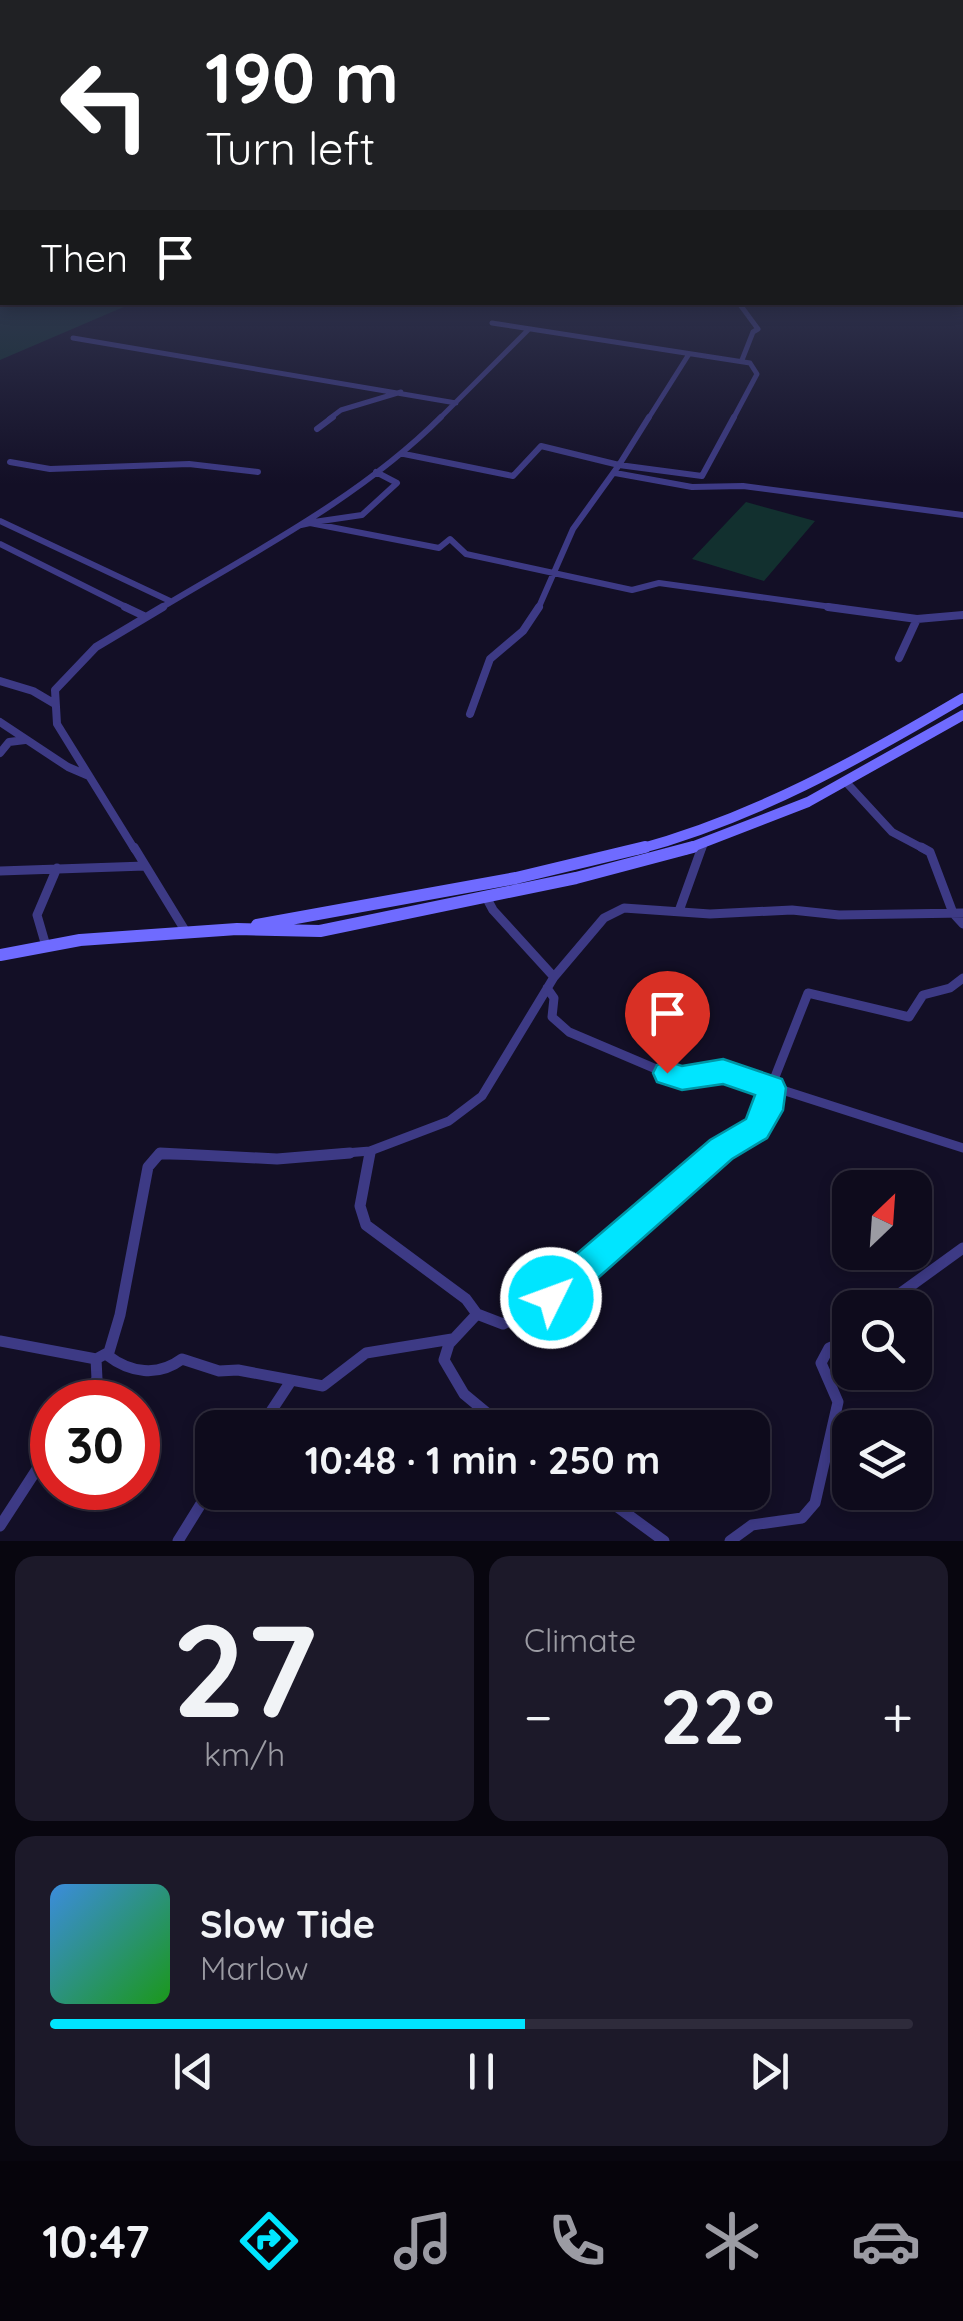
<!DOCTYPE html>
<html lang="en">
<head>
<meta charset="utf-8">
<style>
	:root { --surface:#0e0b1c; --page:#1c1929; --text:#f1f3f6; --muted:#9b9ba3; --line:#2e2b3b; --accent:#00e5ff }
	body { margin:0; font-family:Quicksand,sans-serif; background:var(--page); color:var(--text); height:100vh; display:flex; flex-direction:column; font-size:38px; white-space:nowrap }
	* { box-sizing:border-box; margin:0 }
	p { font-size:32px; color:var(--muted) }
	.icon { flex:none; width:55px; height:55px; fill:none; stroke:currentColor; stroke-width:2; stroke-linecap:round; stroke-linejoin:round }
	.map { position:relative; height:1541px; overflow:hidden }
	.side { display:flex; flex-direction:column; gap:15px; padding:15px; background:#08060f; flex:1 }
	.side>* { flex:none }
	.hud { position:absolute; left:0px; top:0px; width:965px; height:305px; box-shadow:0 5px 15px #0003,0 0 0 2px var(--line); background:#202124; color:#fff; overflow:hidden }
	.needle { width:65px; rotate:25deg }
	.controls { position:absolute; left:832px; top:1170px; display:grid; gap:20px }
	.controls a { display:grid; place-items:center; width:100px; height:100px; border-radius:20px; background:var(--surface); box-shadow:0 5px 15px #0003,0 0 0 2px var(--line); font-size:50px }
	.speed { position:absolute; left:30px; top:1380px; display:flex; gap:20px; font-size:50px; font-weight:700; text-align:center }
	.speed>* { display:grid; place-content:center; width:130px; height:130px; border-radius:50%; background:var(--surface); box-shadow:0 5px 15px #0003,0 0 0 2px var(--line); line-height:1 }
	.speed .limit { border:15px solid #d22; background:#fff; color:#111 }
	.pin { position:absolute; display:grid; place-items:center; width:85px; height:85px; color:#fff; margin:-102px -42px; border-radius:50% 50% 50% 0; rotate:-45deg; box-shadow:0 0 10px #0007 }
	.pin .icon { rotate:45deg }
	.me { position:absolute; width:110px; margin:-55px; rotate:48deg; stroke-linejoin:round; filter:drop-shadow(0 0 8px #0008) }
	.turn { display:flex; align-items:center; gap:35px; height:210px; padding:0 40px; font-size:45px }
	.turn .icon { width:130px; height:130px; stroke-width:2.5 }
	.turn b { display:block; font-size:70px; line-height:85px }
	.then { display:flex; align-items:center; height:95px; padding:0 40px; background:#0003; gap:20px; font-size:38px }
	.big { font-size:75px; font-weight:800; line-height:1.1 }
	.side .card { flex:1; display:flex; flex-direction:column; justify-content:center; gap:15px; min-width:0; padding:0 35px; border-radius:20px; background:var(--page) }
	.side .dial { align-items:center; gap:0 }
	.dial b { font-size:130px; line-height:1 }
	.song { display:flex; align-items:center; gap:30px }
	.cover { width:120px; height:120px; border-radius:15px; background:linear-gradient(135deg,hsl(210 70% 55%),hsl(120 70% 35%)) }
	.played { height:10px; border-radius:5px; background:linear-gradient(90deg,var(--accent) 55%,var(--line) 55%) }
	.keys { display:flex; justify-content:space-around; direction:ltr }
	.heat { display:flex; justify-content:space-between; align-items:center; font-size:55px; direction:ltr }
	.side .tiles { flex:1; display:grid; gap:15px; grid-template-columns:1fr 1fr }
	.card:last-child { grid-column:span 2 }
	.trip { position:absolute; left:195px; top:1410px; width:575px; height:100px; border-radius:20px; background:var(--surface); box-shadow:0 5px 15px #0003,0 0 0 2px var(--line); font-weight:800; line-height:100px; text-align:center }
	.tabs { display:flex; height:160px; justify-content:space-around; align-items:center; background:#06040b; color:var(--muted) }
	.tabs .icon { width:70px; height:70px }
	.tabs .on { color:var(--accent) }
	.tabs b { font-size:45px; color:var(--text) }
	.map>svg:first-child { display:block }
	.green { fill:#12302f }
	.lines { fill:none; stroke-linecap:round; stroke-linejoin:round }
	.street-far4 { stroke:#3d3a85; stroke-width:5 }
	.street-far3 { stroke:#3d3a85; stroke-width:6 }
	.street-far2 { stroke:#3d3a85; stroke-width:8 }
	.street-far1 { stroke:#3d3a85; stroke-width:9 }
	.street { stroke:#3d3a85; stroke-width:11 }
	.secondary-far1 { stroke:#6f6bff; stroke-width:10 }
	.secondary { stroke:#6f6bff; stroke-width:12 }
	.route { fill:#00e5ff; stroke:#0095a6; stroke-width:2.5 }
</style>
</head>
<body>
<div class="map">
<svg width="963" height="1541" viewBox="0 0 963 1541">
	<rect width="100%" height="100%" fill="#130f26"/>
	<path class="green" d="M 0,268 L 2,302 L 133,303 L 0,360 Z
		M 746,502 L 815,521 L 764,581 L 692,559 Z"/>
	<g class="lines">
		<path class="street-far4" d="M 741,306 L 758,329 L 753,332 L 742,360
			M 492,323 L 750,363 L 757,374 L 733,419
			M 73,338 L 456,403
			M 329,419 L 341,410 L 401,392
			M 439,419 L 528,330
			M 648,419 L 689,354"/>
		<path class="street-far3" d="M 649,417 L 619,465 L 702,476 L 734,417
			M 317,429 L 333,417
			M 404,454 L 513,476 L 541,446 L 619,465 L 573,529 L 538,609
			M 10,462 L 50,469 L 189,464 L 258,472
			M 615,473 L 692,487 L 743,486 L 963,515
			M 0,521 L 170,601
			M 314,522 L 362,515 L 397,483 L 376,472
			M 301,525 L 310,523 L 439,548 L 450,539 L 466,554 L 632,590 L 659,583 L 846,609
			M 0,544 L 130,609
			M 159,609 C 256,551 361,497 441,417"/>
		<path class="street-far2" d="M 125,607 L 144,616
			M 828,607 L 917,619
			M 899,658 L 917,619 L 963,615
			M 0,681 L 33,691 L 55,704
			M 470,714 L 490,659 L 523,631 L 539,607
			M 0,722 L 68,767 L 89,776
			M 0,753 L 9,742 L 25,740
			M 845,781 L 892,832 L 926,850
			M 135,850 L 57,724 L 55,690 L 96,647 L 163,607
			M 701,850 L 704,843"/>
		<path class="street-far1" d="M 134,847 L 186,932
			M 921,847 L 930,852 L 953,913 L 963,924
			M 0,871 L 145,866
			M 679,911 L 702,847
			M 46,946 L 37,915 L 57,868
			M 554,977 L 604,918 L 624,908 L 710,914 L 792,910 L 839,915 L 963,913
			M 547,988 L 554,998 L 552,1017 L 569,1032 L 675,1077 L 723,1071 L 963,1148
			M 158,1155 L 203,1155
			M 321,1155 L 370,1151
			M 369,1155 L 370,1151 L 449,1121 L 482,1096 L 554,977 L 493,910 L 486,897
			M 714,1155 L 756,1128 L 768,1110 L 771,1087 L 808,993 L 909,1017 L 923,995 L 950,988 L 963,978"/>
		<path class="street" d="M 370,1153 L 360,1206 L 366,1225 L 466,1299 L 477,1314 L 449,1344 L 444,1360 L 464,1394 L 505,1428
			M 880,1308 L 963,1248
			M 477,1314 L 503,1324 L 537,1307 L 717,1153
			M 0,1341 L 96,1359 L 109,1352 L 120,1315 L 148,1167 L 160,1153 L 277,1159 L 350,1153
			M 107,1355 C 130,1373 158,1377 182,1359 L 219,1371 L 238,1370 L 323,1386 L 366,1353 L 452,1339
			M 81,1402 L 97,1379 L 96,1359
			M 260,1428 L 291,1381
			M 597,1492 L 664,1541
			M 0,1526 L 52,1446
			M 178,1541 L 212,1486
			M 730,1541 L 752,1525 L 802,1518 L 815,1503 L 838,1402 L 821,1363 L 829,1348 L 850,1339"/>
		<path class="secondary-far1" d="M 636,850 C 755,818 858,760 963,698
			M 684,850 L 808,802 L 963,715"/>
		<path class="secondary" d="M 257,925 L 516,878 L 645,847
			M 0,955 L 80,940 L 237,929 L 320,931 L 576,878 L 693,847"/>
	</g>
	<linearGradient id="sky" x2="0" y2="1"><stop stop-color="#0a0815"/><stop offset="0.55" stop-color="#333752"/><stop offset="1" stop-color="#333752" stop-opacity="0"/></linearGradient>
	<rect width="963" height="484" fill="url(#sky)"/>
	<path class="route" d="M 723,1059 L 782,1079 L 786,1088 L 783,1110 L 767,1138 L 732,1159 L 563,1309 L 551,1314 L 539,1309 L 534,1298 L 539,1286 L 710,1140 L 746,1119 L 755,1095 L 723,1084 L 682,1090 L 657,1082 L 653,1073 L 657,1065 L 667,1061 L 682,1066 Z"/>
</svg>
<div class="controls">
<a><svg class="needle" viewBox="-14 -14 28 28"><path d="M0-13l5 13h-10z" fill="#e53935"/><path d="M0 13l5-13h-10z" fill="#9b9ba3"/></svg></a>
<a><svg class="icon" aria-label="search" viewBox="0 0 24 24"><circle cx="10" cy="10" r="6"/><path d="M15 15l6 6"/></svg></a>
<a><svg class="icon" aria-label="layers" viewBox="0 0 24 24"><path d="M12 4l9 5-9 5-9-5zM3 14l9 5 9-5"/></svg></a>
</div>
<div class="speed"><div class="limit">30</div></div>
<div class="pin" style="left:667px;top:1073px;background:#d93025"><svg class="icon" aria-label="arrive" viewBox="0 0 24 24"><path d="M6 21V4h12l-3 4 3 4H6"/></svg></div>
<svg class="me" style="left:551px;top:1298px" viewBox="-20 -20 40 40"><circle r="17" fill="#00e5ff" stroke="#fff" stroke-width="3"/><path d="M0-11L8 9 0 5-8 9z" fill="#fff"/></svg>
<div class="trip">10:48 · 1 min · 250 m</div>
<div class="hud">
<div class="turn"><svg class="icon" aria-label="left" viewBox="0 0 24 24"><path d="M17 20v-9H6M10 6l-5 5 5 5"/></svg><div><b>190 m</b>Turn left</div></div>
<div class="then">Then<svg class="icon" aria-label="arrive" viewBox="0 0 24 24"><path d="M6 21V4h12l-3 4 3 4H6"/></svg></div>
</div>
</div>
<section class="side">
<div class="tiles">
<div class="card dial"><b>27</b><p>km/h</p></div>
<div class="card"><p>Climate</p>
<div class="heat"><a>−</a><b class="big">22°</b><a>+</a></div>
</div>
<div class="card">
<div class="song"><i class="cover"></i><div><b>Slow Tide</b><p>Marlow</p></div></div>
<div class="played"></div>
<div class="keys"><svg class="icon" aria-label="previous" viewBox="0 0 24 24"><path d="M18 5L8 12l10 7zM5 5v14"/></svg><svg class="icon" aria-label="pause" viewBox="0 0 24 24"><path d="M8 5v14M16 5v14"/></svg><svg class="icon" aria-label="next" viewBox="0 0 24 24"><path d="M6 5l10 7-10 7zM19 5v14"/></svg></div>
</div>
</div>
</section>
<nav class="tabs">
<b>10:47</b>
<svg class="icon on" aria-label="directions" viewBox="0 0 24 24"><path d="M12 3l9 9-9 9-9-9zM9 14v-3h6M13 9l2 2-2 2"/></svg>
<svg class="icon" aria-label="music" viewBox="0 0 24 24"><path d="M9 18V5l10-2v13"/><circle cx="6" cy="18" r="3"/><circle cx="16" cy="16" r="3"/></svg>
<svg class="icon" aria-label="phone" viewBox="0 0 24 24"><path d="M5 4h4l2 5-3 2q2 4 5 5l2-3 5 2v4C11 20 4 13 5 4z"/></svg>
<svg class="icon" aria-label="climate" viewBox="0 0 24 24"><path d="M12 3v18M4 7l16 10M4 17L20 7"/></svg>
<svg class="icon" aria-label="car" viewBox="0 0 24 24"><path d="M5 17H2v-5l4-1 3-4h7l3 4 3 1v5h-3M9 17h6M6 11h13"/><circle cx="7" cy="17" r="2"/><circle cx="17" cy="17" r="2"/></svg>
</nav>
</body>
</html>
